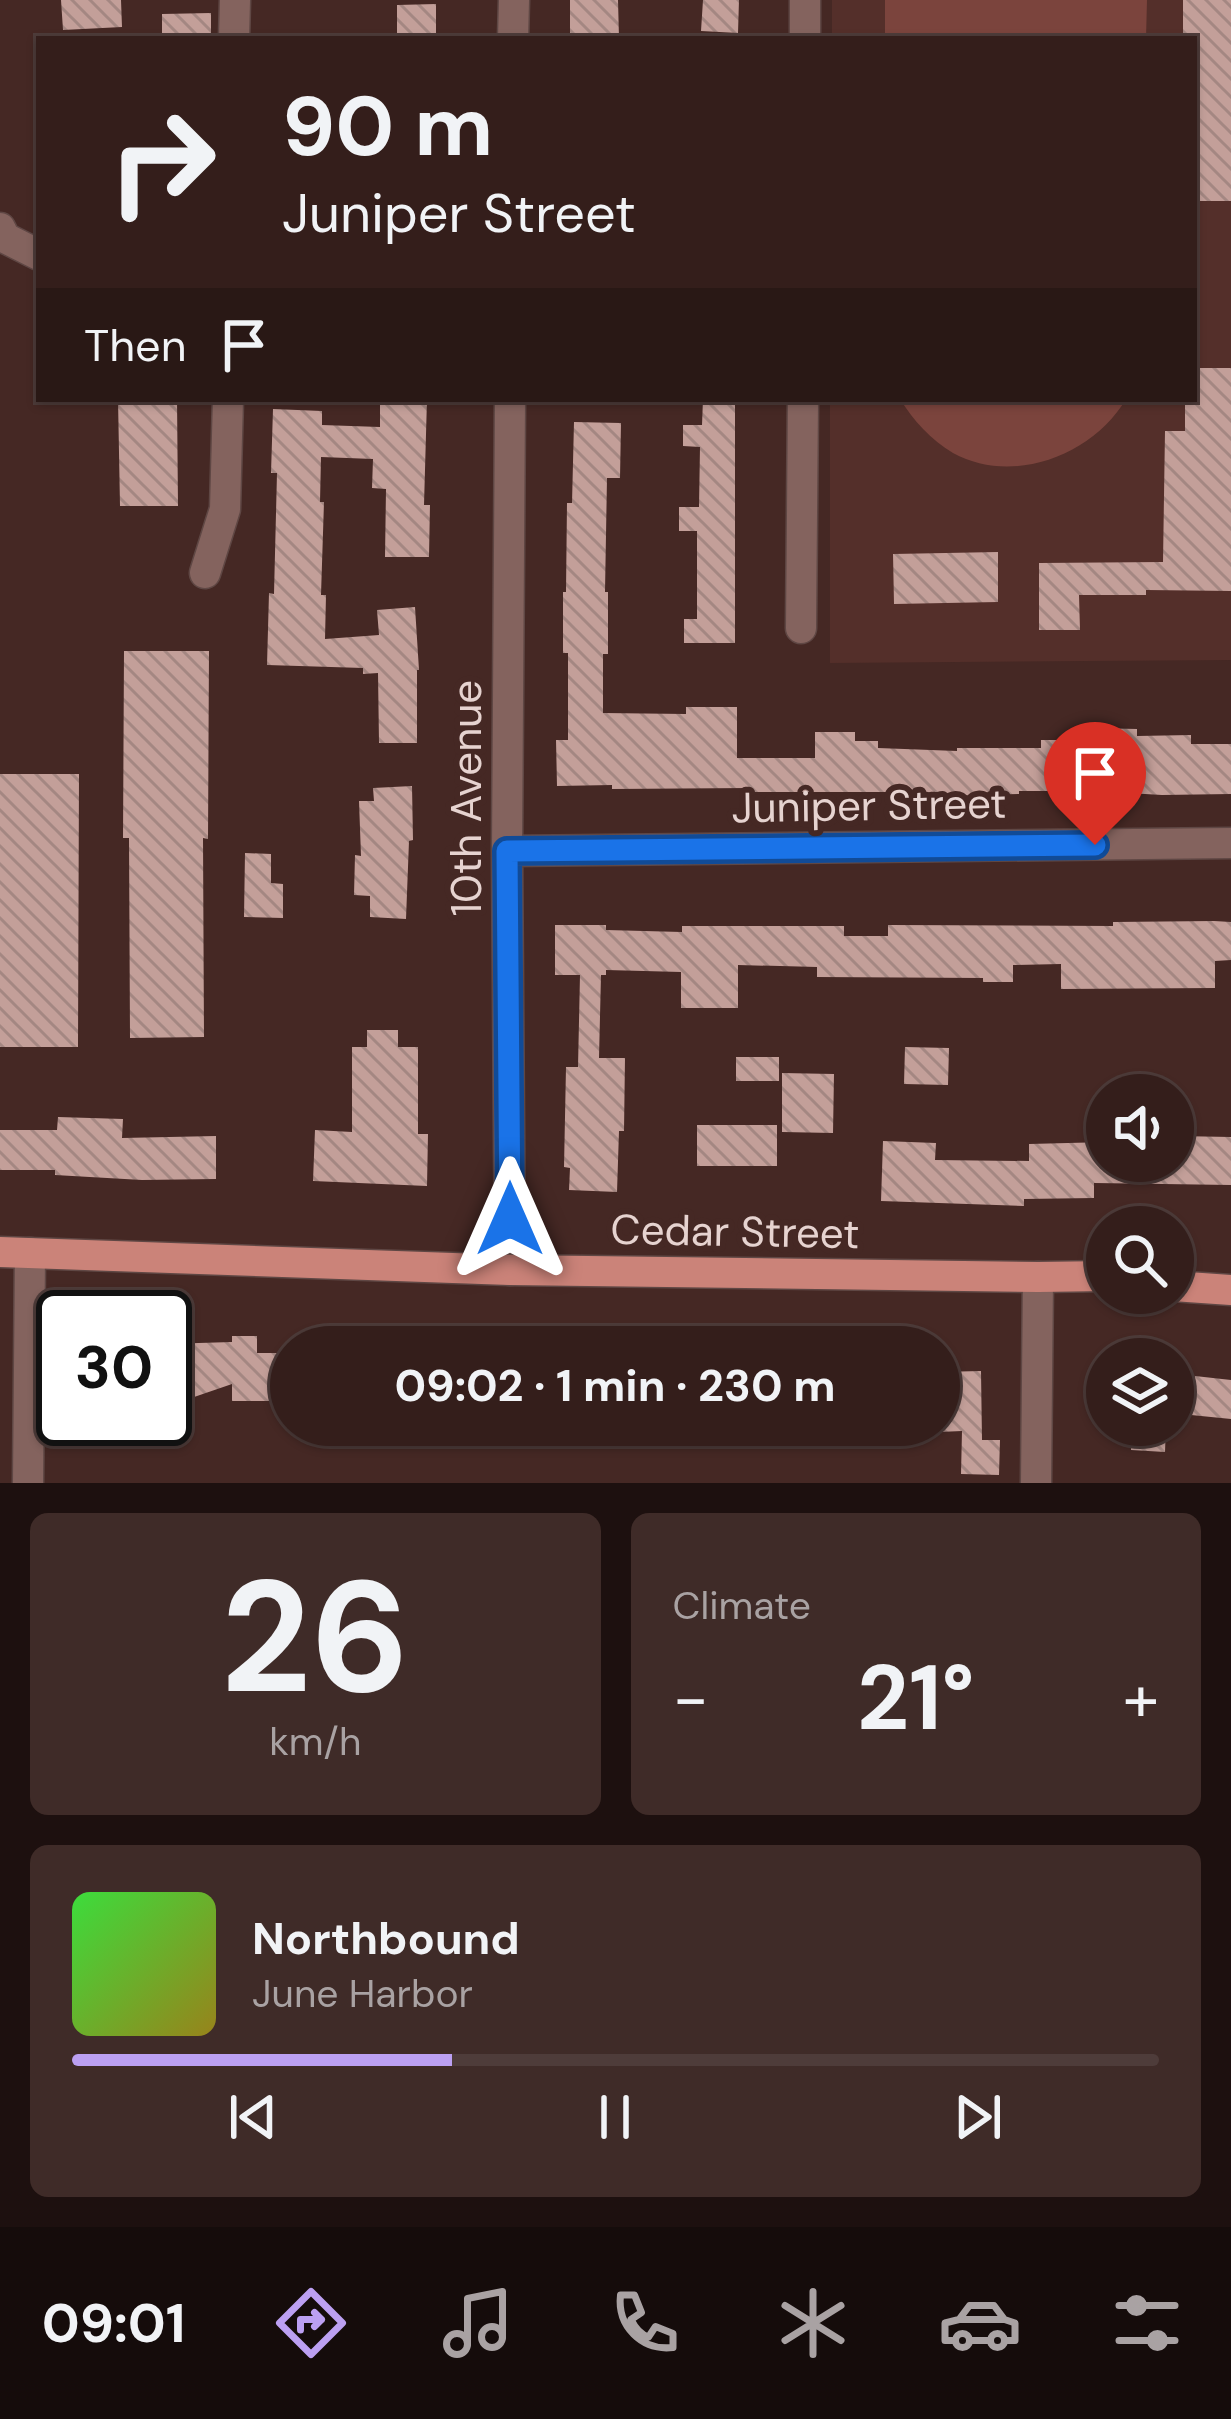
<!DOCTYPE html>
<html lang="en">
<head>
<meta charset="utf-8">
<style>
	:root { --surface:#341e1b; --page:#3f2b28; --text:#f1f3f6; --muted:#a9a2a3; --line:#4e3c3a; --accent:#bca0f2 }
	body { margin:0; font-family:"DM Sans",sans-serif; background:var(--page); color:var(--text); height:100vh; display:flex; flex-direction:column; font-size:45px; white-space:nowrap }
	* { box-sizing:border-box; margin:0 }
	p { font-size:39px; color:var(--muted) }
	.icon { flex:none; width:66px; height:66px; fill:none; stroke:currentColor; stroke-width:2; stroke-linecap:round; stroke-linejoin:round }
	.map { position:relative; height:1483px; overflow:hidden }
	.sheet { display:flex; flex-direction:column; gap:30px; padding:30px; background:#1d100f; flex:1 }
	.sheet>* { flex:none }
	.guide { position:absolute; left:36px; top:36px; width:1161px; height:366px; border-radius:0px; box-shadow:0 3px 9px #0004,0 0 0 3px var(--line); background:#341e1b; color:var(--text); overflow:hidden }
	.tools { position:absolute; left:1086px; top:1074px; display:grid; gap:24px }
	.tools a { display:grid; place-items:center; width:108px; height:108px; border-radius:50%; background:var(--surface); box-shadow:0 3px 9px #0004,0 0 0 3px var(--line); font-size:60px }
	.speed { position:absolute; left:36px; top:1290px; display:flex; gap:24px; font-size:60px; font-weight:700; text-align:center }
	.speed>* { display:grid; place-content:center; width:156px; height:156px; border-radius:50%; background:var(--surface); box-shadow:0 3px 9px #0004,0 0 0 3px var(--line); line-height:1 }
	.speed .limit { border:6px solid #111; border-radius:18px; background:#fff; color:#111 }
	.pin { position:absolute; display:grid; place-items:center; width:102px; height:102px; color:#fff; margin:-123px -51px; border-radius:50% 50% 50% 0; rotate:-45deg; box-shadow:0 0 12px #0007 }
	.pin .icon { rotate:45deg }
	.me { position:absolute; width:132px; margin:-66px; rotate:0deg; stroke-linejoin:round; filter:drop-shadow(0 0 9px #0008) }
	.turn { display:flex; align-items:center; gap:42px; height:252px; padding:0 48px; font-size:54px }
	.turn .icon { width:156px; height:156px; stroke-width:2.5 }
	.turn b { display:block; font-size:84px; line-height:102px }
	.then { display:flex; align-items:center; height:114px; padding:0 48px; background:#0003; gap:24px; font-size:45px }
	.big { font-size:90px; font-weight:700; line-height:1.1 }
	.sheet .card { flex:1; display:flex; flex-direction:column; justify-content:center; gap:18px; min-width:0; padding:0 42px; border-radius:18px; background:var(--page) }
	.sheet .dial { align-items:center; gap:0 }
	.dial b { font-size:156px; line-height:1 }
	.song { display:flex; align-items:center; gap:36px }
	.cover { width:144px; height:144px; border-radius:18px; background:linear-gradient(135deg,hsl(120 70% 55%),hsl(50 70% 35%)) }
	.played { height:12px; border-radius:6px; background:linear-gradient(90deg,var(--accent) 35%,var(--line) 35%) }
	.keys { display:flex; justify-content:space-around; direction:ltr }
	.heat { display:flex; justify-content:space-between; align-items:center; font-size:66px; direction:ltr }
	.sheet .tiles { flex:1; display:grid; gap:30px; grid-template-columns:1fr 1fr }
	.card:last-child { grid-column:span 2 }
	.trip { position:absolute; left:270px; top:1326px; width:690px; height:120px; border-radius:60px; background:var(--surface); box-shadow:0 3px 9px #0004,0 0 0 3px var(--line); font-weight:700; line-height:120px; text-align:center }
	.menu { display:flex; height:192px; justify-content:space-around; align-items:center; background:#150c0b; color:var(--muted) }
	.menu .icon { width:84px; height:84px }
	.menu .current { color:var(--accent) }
	.menu b { font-size:54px; color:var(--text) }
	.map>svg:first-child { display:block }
	.built { fill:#542f2a }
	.grass { fill:#7b443d }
	.building { fill:url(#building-back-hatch) }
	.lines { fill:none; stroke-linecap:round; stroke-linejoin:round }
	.minor-casing { stroke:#5f4744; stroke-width:33 }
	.major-casing { stroke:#5f4744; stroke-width:33 }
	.minor { stroke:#84635e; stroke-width:30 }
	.major { stroke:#cb8379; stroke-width:30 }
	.route-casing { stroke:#114b97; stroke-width:30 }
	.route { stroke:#1a73e8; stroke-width:21 }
	.labels { text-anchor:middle; stroke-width:12; stroke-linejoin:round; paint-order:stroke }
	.street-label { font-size:42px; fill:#e6d3d0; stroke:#452824 }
</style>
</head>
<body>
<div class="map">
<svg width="1231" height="1483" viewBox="0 0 1231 1483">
	<defs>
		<pattern id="building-back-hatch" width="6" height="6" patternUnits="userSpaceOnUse" patternTransform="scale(3)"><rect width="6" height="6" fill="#c39f99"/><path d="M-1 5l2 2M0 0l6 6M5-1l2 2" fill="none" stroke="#a48782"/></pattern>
	</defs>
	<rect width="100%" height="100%" fill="#452824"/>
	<path class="built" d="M 832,0 L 1231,0 L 1231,660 L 830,663 L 830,399 L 1194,399 L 1194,39 L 832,39 Z"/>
	<path class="grass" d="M 885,0 L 1147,0 L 1146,39 L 885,39 Z
		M 900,399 L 1126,399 C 1093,455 1013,486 953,453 C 931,440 913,420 900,399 Z"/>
	<path class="building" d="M 61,0 L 121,0 L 122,27 L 63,30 Z
		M 570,0 L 618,0 L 619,38 L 570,38 Z
		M 703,0 L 739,0 L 738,33 L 701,31 Z
		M 1183,0 L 1231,0 L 1231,201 L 1194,201 L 1194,39 L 1183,39 Z
		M 436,4 L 436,39 L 397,39 L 397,5 Z
		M 211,13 L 211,39 L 162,39 L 162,14 Z
		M 1194,368 L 1231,368 L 1231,591 L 1146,590 L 1146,595 L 1079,595 L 1080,630 L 1039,630 L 1039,563 L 1163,562 L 1165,431 L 1185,431 L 1185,399 L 1194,399 Z
		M 118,399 L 177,399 L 178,506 L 120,506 Z
		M 380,399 L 427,399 L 424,505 L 430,505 L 429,557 L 385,557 L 386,489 L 372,488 L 373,459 L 321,457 L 320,502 L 324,502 L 321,595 L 326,595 L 325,639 L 379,635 L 377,610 L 415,607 L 419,670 L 417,670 L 417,743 L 379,743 L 378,673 L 363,674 L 363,668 L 267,665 L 269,593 L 274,594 L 277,473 L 271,473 L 273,409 L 322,411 L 322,425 L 380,427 Z
		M 703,399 L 735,399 L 735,643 L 684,643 L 684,619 L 697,619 L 697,531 L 679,531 L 679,507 L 699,507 L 700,447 L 683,446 L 683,425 L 702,425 Z
		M 574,422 L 621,423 L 620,478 L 607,478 L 605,592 L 608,592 L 608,654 L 603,654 L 603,713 L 686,714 L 686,707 L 737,707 L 737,758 L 815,758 L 815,732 L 855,732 L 855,741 L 878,741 L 878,748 L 957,751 L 957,748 L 1041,748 L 1041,740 L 1095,740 L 1095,728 L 1137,729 L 1137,736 L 1191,735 L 1191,744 L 1231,744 L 1231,794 L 1162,795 L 1094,791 L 1019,791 L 1019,794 L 948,796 L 891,794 L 891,792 L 750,792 L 750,788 L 612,789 L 612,785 L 557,786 L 556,740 L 568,740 L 568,653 L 563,653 L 563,592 L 566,592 L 567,503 L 572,503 Z
		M 998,552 L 998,602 L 894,604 L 893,554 Z
		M 124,651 L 209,651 L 208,839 L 203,838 L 204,1037 L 130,1038 L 129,838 L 123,838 Z
		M 0,774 L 79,774 L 78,1047 L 0,1047 Z
		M 412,786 L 413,840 L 409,841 L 406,919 L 370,917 L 370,896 L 354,895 L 355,855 L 361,856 L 359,801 L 374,801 L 373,788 Z
		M 245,853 L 271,854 L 271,883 L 283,884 L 283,918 L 244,917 Z
		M 1214,921 L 1231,922 L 1231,960 L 1215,961 L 1215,988 L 1061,989 L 1061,964 L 1013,965 L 1013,982 L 983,982 L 983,978 L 817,977 L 817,967 L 738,965 L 738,1008 L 681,1008 L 681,972 L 606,970 L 606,975 L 601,975 L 599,1058 L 625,1058 L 624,1131 L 619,1131 L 617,1192 L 569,1190 L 570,1168 L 564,1167 L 566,1067 L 578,1067 L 580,975 L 555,975 L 555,925 L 606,925 L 606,930 L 682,932 L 682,926 L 844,926 L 844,936 L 888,936 L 888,925 L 1113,926 L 1113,922 Z
		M 367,1030 L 398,1030 L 398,1047 L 418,1047 L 418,1134 L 428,1134 L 427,1186 L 313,1181 L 315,1130 L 352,1132 L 352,1047 L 367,1047 Z
		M 905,1047 L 949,1048 L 948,1085 L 904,1084 Z
		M 736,1057 L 779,1057 L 779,1081 L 736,1081 Z
		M 782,1073 L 834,1074 L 833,1133 L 782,1132 Z
		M 58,1117 L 123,1119 L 122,1138 L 216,1136 L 216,1179 L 142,1180 L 55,1175 L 55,1170 L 0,1170 L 0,1130 L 57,1130 Z
		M 697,1125 L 777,1125 L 777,1166 L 697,1166 Z
		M 1177,1136 L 1231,1137 L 1231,1185 L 1094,1183 L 1094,1198 L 1024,1199 L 1024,1206 L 881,1201 L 883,1141 L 936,1143 L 935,1160 L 1029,1161 L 1029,1144 L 1107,1142 L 1107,1161 L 1176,1161 Z
		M 232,1336 L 257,1336 L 257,1353 L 291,1353 L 291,1401 L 232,1401 L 232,1384 L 165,1407 L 165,1344 L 232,1342 Z
		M 981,1371 L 982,1440 L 1000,1440 L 999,1475 L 961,1474 L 962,1431 L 939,1432 L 939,1372 Z
		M 1195,1376 L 1231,1380 L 1231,1419 L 1191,1415 Z
		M 1132,1425 L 1166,1425 L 1165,1452 L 1131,1450 Z"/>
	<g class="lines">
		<defs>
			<path id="minor" d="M 234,39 L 235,0
				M 513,39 L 514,0
				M 805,39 L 805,0
				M 0,228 L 5,238 L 39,255
				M 510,399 L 507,851 L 510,1270
				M 205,573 L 225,509 L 228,399
				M 801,628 L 803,399
				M 507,851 L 1231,843
				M 28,1483 L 30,1253
				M 1036,1483 L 1038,1277"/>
			<path id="major" d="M 0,1252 L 510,1270 L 1038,1277 L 1107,1276
				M 1173,1286 L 1231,1290"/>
		</defs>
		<use href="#minor" class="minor-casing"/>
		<use href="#major" class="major-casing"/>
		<use href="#minor" class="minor"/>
		<use href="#major" class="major"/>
	</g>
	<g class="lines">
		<defs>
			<path id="route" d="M 510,1219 L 507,851 L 1095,845"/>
		</defs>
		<use href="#route" class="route-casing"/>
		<use href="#route" class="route"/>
	</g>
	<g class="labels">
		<g class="street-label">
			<text transform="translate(466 798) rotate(-90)" y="15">10th Avenue</text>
			<text transform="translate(869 805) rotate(-1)" y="15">Juniper Street</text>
			<text transform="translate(735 1231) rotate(1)" y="15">Cedar Street</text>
		</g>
	</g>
</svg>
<div class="tools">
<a><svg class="icon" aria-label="sound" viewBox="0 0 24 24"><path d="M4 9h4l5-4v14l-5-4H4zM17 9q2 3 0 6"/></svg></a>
<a><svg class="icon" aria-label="search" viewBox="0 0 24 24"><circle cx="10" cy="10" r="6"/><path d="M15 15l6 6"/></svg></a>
<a><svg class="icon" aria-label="layers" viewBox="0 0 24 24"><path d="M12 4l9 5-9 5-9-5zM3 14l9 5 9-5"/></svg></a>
</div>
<div class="speed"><div class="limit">30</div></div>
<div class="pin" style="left:1095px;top:845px;background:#d93025"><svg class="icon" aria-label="arrive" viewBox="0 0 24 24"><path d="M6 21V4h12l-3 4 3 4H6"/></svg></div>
<svg class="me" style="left:510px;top:1219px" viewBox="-20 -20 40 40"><path d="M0-17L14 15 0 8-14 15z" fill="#1a73e8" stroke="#fff" stroke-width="4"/></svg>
<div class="trip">09:02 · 1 min · 230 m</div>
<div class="guide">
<div class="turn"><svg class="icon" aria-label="right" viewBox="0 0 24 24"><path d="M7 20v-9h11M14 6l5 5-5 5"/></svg><div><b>90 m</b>Juniper Street</div></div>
<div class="then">Then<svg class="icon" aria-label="arrive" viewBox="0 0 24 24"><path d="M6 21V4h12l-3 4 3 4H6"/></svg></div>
</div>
</div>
<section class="sheet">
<div class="tiles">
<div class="card dial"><b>26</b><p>km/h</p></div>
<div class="card"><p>Climate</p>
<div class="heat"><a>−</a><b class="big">21°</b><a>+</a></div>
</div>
<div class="card">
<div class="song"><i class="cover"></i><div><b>Northbound</b><p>June Harbor</p></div></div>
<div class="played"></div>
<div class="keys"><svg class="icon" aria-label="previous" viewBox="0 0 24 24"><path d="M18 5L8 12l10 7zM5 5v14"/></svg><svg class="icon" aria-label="pause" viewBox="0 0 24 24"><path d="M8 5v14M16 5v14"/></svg><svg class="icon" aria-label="next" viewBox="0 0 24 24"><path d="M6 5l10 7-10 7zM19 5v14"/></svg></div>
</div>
</div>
</section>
<nav class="menu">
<b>09:01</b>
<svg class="icon current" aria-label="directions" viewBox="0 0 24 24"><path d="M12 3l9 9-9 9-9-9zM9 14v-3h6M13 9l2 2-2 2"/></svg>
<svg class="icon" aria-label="music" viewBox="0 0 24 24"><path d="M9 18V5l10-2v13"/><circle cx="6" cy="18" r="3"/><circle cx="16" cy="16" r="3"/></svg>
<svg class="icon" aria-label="phone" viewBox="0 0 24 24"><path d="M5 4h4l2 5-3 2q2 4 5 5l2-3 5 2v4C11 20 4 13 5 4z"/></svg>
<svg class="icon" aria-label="climate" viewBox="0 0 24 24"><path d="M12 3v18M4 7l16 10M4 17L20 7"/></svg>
<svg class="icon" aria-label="car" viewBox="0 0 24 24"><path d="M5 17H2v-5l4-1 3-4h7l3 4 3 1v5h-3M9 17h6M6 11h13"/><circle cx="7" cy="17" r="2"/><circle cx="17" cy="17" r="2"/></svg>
<svg class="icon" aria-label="filters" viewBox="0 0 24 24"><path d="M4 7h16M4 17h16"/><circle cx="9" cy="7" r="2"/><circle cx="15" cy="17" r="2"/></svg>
</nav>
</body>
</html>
